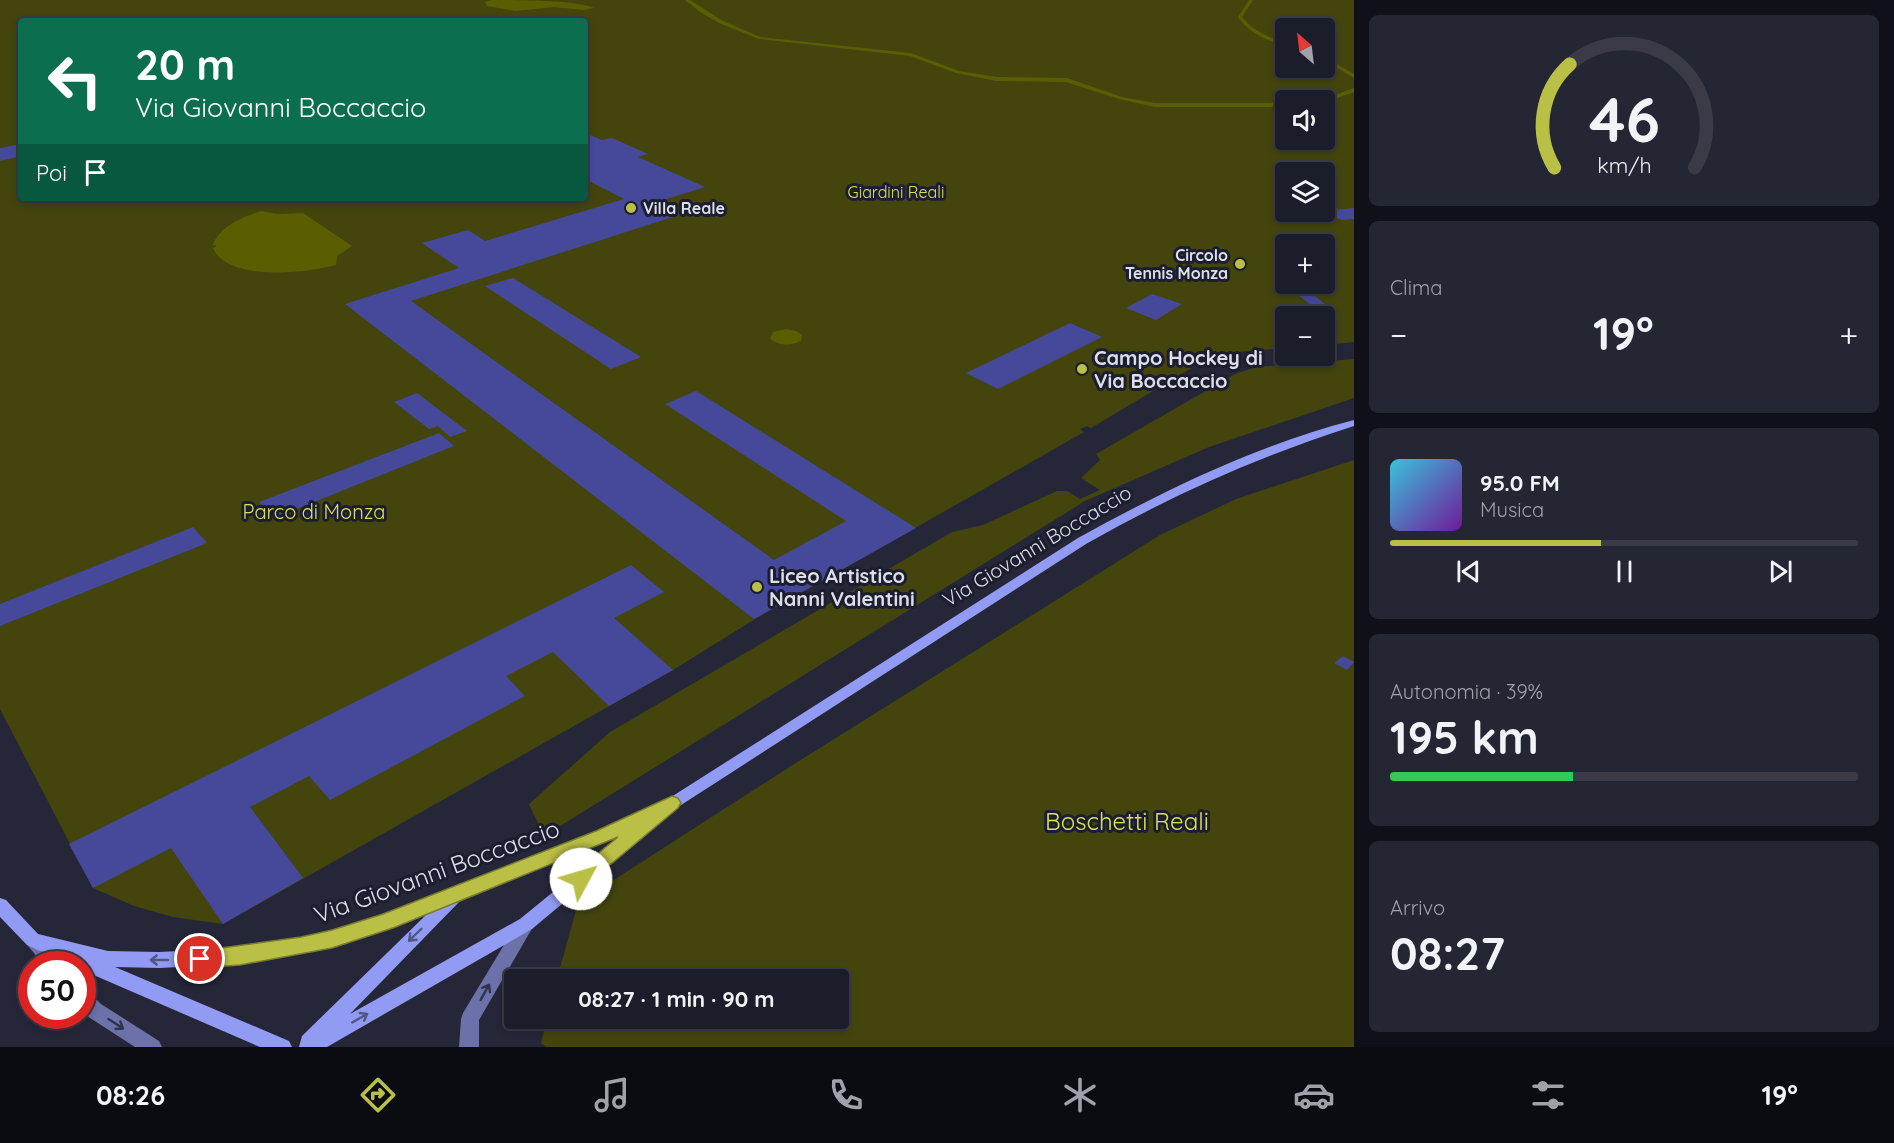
<!DOCTYPE html>
<html lang="it">
<head>
<meta charset="utf-8">
<style>
	:root { --surface:#1c1d2b; --page:#252633; --text:#f1f3f6; --muted:#a0a2a9; --line:#3a3b47; --accent:#bac045 }
	body { margin:0; font-family:Quicksand,sans-serif; background:var(--page); color:var(--text); height:100vh; display:flex; flex-direction:column; font-size:22px; white-space:nowrap }
	* { box-sizing:border-box; margin:0 }
	p { font-size:20px; color:var(--muted) }
	.icon { flex:none; width:33px; height:33px; fill:none; stroke:currentColor; stroke-width:2; stroke-linecap:round; stroke-linejoin:round }
	.map { position:relative; flex:1; overflow:hidden }
	.side { display:flex; flex-direction:column; gap:15px; padding:15px; background:#0f1018; width:540px }
	.side>* { flex:none }
	.top-card { position:absolute; left:18px; top:18px; width:570px; height:183px; border-radius:6px; box-shadow:0 3px 9px #0003,0 0 0 2px var(--line); background:#0b6e4f; color:#fff; overflow:hidden }
	.needle { width:39px; rotate:332deg }
	.buttons { position:absolute; left:1275px; top:18px; display:grid; gap:12px }
	.buttons a { display:grid; place-items:center; width:60px; height:60px; border-radius:6px; background:var(--surface); box-shadow:0 3px 9px #0003,0 0 0 2px var(--line); font-size:30px }
	.speed { position:absolute; left:18px; top:951px; display:flex; gap:12px; font-size:30px; font-weight:700; text-align:center }
	.speed>* { display:grid; place-content:center; width:78px; height:78px; border-radius:50%; background:var(--surface); box-shadow:0 3px 9px #0003,0 0 0 2px var(--line); line-height:1 }
	.speed .limit { border:9px solid #d22; background:#fff; color:#111 }
	.pin { position:absolute; display:grid; place-items:center; width:51px; height:51px; color:#fff; margin:-26px; border:3px solid #fff; border-radius:50%; box-shadow:0 2px 6px #0007 }
	.me { position:absolute; width:66px; margin:-33px; rotate:51deg; stroke-linejoin:round; filter:drop-shadow(0 0 4px #0008) }
	.turn { display:flex; align-items:center; gap:21px; height:126px; padding:0 18px; font-size:27px }
	.turn .icon { width:78px; height:78px; stroke-width:2.5 }
	.turn b { display:block; font-size:42px; line-height:51px }
	.then { display:flex; align-items:center; height:57px; padding:0 18px; background:#0003; gap:12px; font-size:22px }
	.big { font-size:45px; font-weight:700; line-height:1.1 }
	.side .tile { flex:1; display:flex; flex-direction:column; justify-content:center; gap:9px; min-width:0; padding:0 21px; border-radius:9px; background:var(--page) }
	.side .dial { align-items:center; gap:0 }
	.dial svg { height:156px; overflow:visible; fill:none; stroke:var(--line); stroke-width:7; stroke-linecap:round; text-anchor:middle }
	.dial text { fill:var(--text); stroke:none }
	.song { display:flex; align-items:center; gap:18px }
	.cover { width:72px; height:72px; border-radius:9px; background:linear-gradient(135deg,hsl(190 70% 55%),hsl(280 70% 35%)) }
	.played { height:6px; border-radius:3px; background:linear-gradient(90deg,var(--accent) 45%,var(--line) 45%) }
	.keys { display:flex; justify-content:space-around; direction:ltr }
	.heat { display:flex; justify-content:space-between; align-items:center; font-size:33px; direction:ltr }
	.charge { height:9px; border-radius:4px; background:linear-gradient(90deg,#34c759 39%,var(--line) 0) }
	.trip { position:absolute; left:504px; top:969px; width:345px; height:60px; border-radius:6px; background:var(--surface); box-shadow:0 3px 9px #0003,0 0 0 2px var(--line); font-weight:700; line-height:60px; text-align:center }
	.tabs { display:flex; height:96px; justify-content:space-around; align-items:center; background:#0b0c11; color:var(--muted) }
	.tabs .icon { width:42px; height:42px }
	.tabs .active { color:var(--accent) }
	.tabs b { font-size:27px; color:var(--text) }
	main { display:flex; flex:1; min-height:0 }
	.map>svg:first-child { display:block }
	.green { fill:#43450d; fill-rule:evenodd }
	.water { fill:#5b5e00 }
	.lines { fill:none; stroke-linecap:round; stroke-linejoin:round }
	.stream { fill:#5b5e00; fill-rule:evenodd }
	.building { fill:#46499a }
	.tertiary { fill:#6c72a9; fill-rule:evenodd }
	.secondary { fill:#929bf3; fill-rule:evenodd }
	.oneway { stroke:#515687 }
	.oneway2 { stroke:#30334e }
	.route { fill:#bac045; stroke:#797d2d; stroke-width:1.5 }
	.poi-dot { fill:#bac045; stroke:#1c1e2f; stroke-width:2 }
	.labels { text-anchor:middle; stroke-width:6; stroke-linejoin:round; paint-order:stroke }
	.far-park-label { font-size:16px; fill:#d9e056; stroke:#1c1e2f }
	.far-poi-label { font-size:16px; font-weight:bold; fill:#dcdeea; stroke:#1c1e2f; text-anchor:start }
	.poi-label { font-size:20px; font-weight:bold; fill:#dcdeea; stroke:#1c1e2f; text-anchor:start }
	.park-label { font-size:20px; fill:#d9e056; stroke:#1c1e2f }
	.street-label { font-size:20px; fill:#dcdeea; stroke:#1c1e2f }
	.near-park-label { font-size:24px; fill:#d9e056; stroke:#1c1e2f }
	.near-street-label { font-size:24px; fill:#dcdeea; stroke:#1c1e2f }
</style>
</head>
<body>
<main>
<div class="map">
<svg width="1354" height="1047" viewBox="0 0 1354 1047">
	<rect width="100%" height="100%" fill="#252739"/>
	<path class="green" d="M 0,0 L 1354,0 L 1354,342 L 1325,345 L 1324,316 L 1286,316 L 1285,348 L 1215,354 L 1091,428 L 1087,426 L 1080,429 L 1084,432 L 755,619 L 673,670 L 223,924 L 173,917 L 134,906 L 93,888 L 0,709 ZM 21,21 L 585,21 L 585,198 L 21,198 ZM 1286,28 L 1324,28 L 1324,68 L 1286,68 ZM 1286,100 L 1324,100 L 1324,140 L 1286,140 ZM 1286,172 L 1324,172 L 1324,212 L 1286,212 ZM 1286,244 L 1324,244 L 1324,284 L 1286,284 Z
		M 1354,359 L 1354,398 L 1209,447 L 1085,501 L 544,836 L 529,804 L 610,732 L 952,532 L 983,525 L 1057,491 L 1067,491 L 1080,499 L 1100,490 L 1081,478 L 1100,460 L 1096,454 L 1237,373 L 1258,367 Z
		M 1354,460 L 1354,1047 L 546,1047 L 541,1043 L 547,1019 L 838,1018 L 838,980 L 557,979 L 578,903 L 791,766 L 1160,535 L 1236,499 Z"/>
	<path class="water" d="M 492,0 C 516,0 577,0 594,8 L 584,10 L 554,7 L 515,11 L 487,6 L 485,2 Z
		M 261,211 L 278,214 L 303,213 L 352,246 L 337,256 L 336,265 C 302,274 227,281 213,248 L 217,246 L 213,245 C 219,227 242,217 261,211 Z
		M 786,329 L 796,331 L 802,335 L 801,341 C 791,346 780,346 770,339 L 773,332 Z"/>
	<g class="lines">
		<path class="stream" d="M 685,0 L 690,0 L 723,21 L 760,37 L 911,53 L 959,71 L 997,77 L 1067,78 L 1122,97 L 1155,103 L 1286,103 L 1286,107 L 1155,107 L 1119,99 L 1066,82 L 997,81 L 956,73 L 910,56 L 759,39 L 719,23 L 700,12 Z
			M 1249,0 L 1253,0 L 1242,17 C 1253,31 1269,38 1286,43 L 1286,46 C 1267,41 1249,33 1238,17 Z
			M 1324,57 L 1354,74 L 1354,78 L 1324,60 Z
			M 1354,88 L 1354,92 L 1326,102 L 1322,100 Z"/>
	</g>
	<path class="building" d="M 585,133 L 602,140 L 612,138 L 648,154 L 638,157 L 705,187 L 657,202 L 682,214 L 411,301 L 774,560 L 846,521 L 665,404 L 696,391 L 916,528 L 754,619 L 345,304 L 459,268 L 422,243 L 468,230 L 485,241 L 624,199 L 585,179 Z
		M 21,144 L 21,156 L 0,161 L 0,148 Z
		M 1354,208 L 1354,219 L 1341,220 L 1325,211 Z
		M 513,278 L 641,357 L 611,369 L 485,286 Z
		M 1302,286 L 1330,308 L 1316,309 L 1288,287 Z
		M 1152,294 L 1182,304 L 1156,320 L 1126,308 Z
		M 1070,323 L 1102,337 L 998,389 L 966,373 Z
		M 417,393 L 467,431 L 450,437 L 438,426 L 429,429 L 394,402 Z
		M 439,433 L 454,446 L 274,518 L 259,502 Z
		M 193,527 L 207,543 L 0,626 L 0,604 Z
		M 631,565 L 664,592 L 614,618 L 673,670 L 609,706 L 553,652 L 506,676 L 525,696 L 330,800 L 309,776 L 250,807 L 303,878 L 223,924 L 171,848 L 93,888 L 69,844 Z
		M 1343,656 L 1354,662 L 1347,670 L 1334,663 Z"/>
	<g class="lines">
		<path class="tertiary" d="M 525,917 L 531,920 L 534,925 L 479,1020 L 479,1047 L 459,1047 L 461,1019 L 463,1013 L 519,920 Z
			M 33,933 C 44,937 59,953 63,964 L 43,964 L 24,941 L 27,936 Z
			M 82,989 L 88,991 L 101,1004 L 159,1041 L 162,1047 L 135,1047 L 87,1016 L 82,1011 Z"/>
		<path class="secondary" d="M 1354,420 L 1354,426 C 1260,456 1172,495 1086,544 L 678,807 L 532,929 L 327,1047 L 299,1047 L 302,1036 L 428,913 L 332,947 L 240,964 L 159,968 L 115,967 L 289,1041 L 292,1047 L 260,1047 L 82,970 L 82,964 L 70,964 L 61,961 L 58,954 L 40,951 L 27,945 L 0,917 L 0,898 L 6,900 L 38,934 L 108,951 L 159,952 L 240,948 L 332,931 L 452,890 L 597,831 L 649,808 L 657,806 L 1078,538 C 1165,490 1257,445 1354,420 ZM 624,834 L 520,919 L 350,1014 L 460,901 Z"/>
	</g>
	<defs><path id="oneway-shaft" d="M-6 0H5M1.5-3L5.5 0L1.5 3" fill="none" stroke-width="1.6" stroke-linecap="round" stroke-linejoin="round" transform="scale(1.5)"/></defs>
	<g class="oneway">
		<use href="#oneway-shaft" transform="translate(415 935) rotate(136)"/>
		<use href="#oneway-shaft" transform="translate(159 960) rotate(180)"/>
		<use href="#oneway-shaft" transform="translate(360 1018) rotate(-30)"/>
	</g>
	<g class="oneway2">
		<use href="#oneway-shaft" transform="translate(485 992) rotate(-61)"/>
		<use href="#oneway-shaft" transform="translate(116 1024) rotate(33)"/>
	</g>
	<path class="route" d="M 672,796 L 678,798 L 681,803 L 678,808 L 587,884 L 581,887 L 574,884 L 571,879 L 574,873 L 618,837 L 393,928 L 332,948 L 240,965 L 200,968 L 192,965 L 190,959 L 192,952 L 301,937 L 332,930 L 383,914 L 596,831 Z"/>
	<g class="poi-dot">
		<circle cx="631" cy="208" r="6"/>
		<circle cx="1240" cy="264" r="6"/>
		<circle cx="1082" cy="369" r="6"/>
		<circle cx="757" cy="587" r="6"/>
	</g>
	<g class="labels">
		<g class="far-park-label">
			<text x="896" y="198">Giardini Reali</text>
		</g>
		<g class="far-poi-label">
			<text x="643" y="214">Villa Reale</text>
			<text x="1228" y="261" text-anchor="end">Circolo<tspan x="1228" dy="18">Tennis Monza</tspan></text>
		</g>
		<g class="poi-label">
			<text x="1094" y="365">Campo Hockey di<tspan x="1094" dy="23">Via Boccaccio</tspan></text>
			<text x="769" y="583">Liceo Artistico<tspan x="769" dy="23">Nanni Valentini</tspan></text>
		</g>
		<g class="park-label">
			<text x="314" y="519">Parco di Monza</text>
		</g>
		<g class="street-label">
			<text transform="translate(1037 546) rotate(-31)" y="7">Via Giovanni Boccaccio</text>
		</g>
		<g class="near-park-label">
			<text x="1127" y="830">Boschetti Reali</text>
		</g>
		<g class="near-street-label">
			<text transform="translate(437 872) rotate(-20)" y="8">Via Giovanni Boccaccio</text>
		</g>
	</g>
</svg>
<div class="buttons">
<a><svg class="needle" viewBox="-14 -14 28 28"><path d="M0-13l5 13h-10z" fill="#e53935"/><path d="M0 13l5-13h-10z" fill="#a0a2a9"/></svg></a>
<a><svg class="icon" aria-label="sound" viewBox="0 0 24 24"><path d="M4 9h4l5-4v14l-5-4H4zM17 9q2 3 0 6"/></svg></a>
<a><svg class="icon" aria-label="layers" viewBox="0 0 24 24"><path d="M12 4l9 5-9 5-9-5zM3 14l9 5 9-5"/></svg></a>
<a>+</a>
<a>−</a>
</div>
<div class="speed"><div class="limit">50</div></div>
<div class="pin" style="left:200px;top:959px;background:#d93025"><svg class="icon" aria-label="arrive" viewBox="0 0 24 24"><path d="M6 21V4h12l-3 4 3 4H6"/></svg></div>
<svg class="me" style="left:581px;top:879px" viewBox="-20 -20 40 40"><circle r="19" fill="#fff"/><path d="M0-13L10 11 0 6-10 11z" fill="#bac045"/></svg>
<div class="trip">08:27 · 1 min · 90 m</div>
<div class="top-card">
<div class="turn"><svg class="icon" aria-label="left" viewBox="0 0 24 24"><path d="M17 20v-9H6M10 6l-5 5 5 5"/></svg><div><b>20 m</b>Via Giovanni Boccaccio</div></div>
<div class="then">Poi<svg class="icon" aria-label="arrive" viewBox="0 0 24 24"><path d="M6 21V4h12l-3 4 3 4H6"/></svg></div>
</div>
</div>
<section class="side">
<div class="tile dial"><svg viewBox="0 0 100 80">
<path d="M14 69A42 42 0 1 1 86 69"/>
<path d="M14 69A42 42 0 0 1 22 16" stroke="#bac045"/>
<text x="50" y="56" font-size="32" font-weight="700">46</text>
<text x="50" y="72" font-size="11">km/h</text>
</svg></div>
<div class="tile"><p>Clima</p>
<div class="heat"><a>−</a><b class="big">19°</b><a>+</a></div>
</div>
<div class="tile">
<div class="song"><i class="cover"></i><div><b>95.0 FM</b><p>Musica</p></div></div>
<div class="played"></div>
<div class="keys"><svg class="icon" aria-label="previous" viewBox="0 0 24 24"><path d="M18 5L8 12l10 7zM5 5v14"/></svg><svg class="icon" aria-label="pause" viewBox="0 0 24 24"><path d="M8 5v14M16 5v14"/></svg><svg class="icon" aria-label="next" viewBox="0 0 24 24"><path d="M6 5l10 7-10 7zM19 5v14"/></svg></div>
</div>
<div class="tile"><p>Autonomia · 39%</p><b class="big">195 km</b><div class="charge"></div></div>
<div class="tile"><p>Arrivo</p><b class="big">08:27</b></div>
</section>
</main>
<nav class="tabs">
<b>08:26</b>
<svg class="icon active" aria-label="directions" viewBox="0 0 24 24"><path d="M12 3l9 9-9 9-9-9zM9 14v-3h6M13 9l2 2-2 2"/></svg>
<svg class="icon" aria-label="music" viewBox="0 0 24 24"><path d="M9 18V5l10-2v13"/><circle cx="6" cy="18" r="3"/><circle cx="16" cy="16" r="3"/></svg>
<svg class="icon" aria-label="phone" viewBox="0 0 24 24"><path d="M5 4h4l2 5-3 2q2 4 5 5l2-3 5 2v4C11 20 4 13 5 4z"/></svg>
<svg class="icon" aria-label="climate" viewBox="0 0 24 24"><path d="M12 3v18M4 7l16 10M4 17L20 7"/></svg>
<svg class="icon" aria-label="car" viewBox="0 0 24 24"><path d="M5 17H2v-5l4-1 3-4h7l3 4 3 1v5h-3M9 17h6M6 11h13"/><circle cx="7" cy="17" r="2"/><circle cx="17" cy="17" r="2"/></svg>
<svg class="icon" aria-label="filters" viewBox="0 0 24 24"><path d="M4 7h16M4 17h16"/><circle cx="9" cy="7" r="2"/><circle cx="15" cy="17" r="2"/></svg>
<b>19°</b>
</nav>
</body>
</html>
